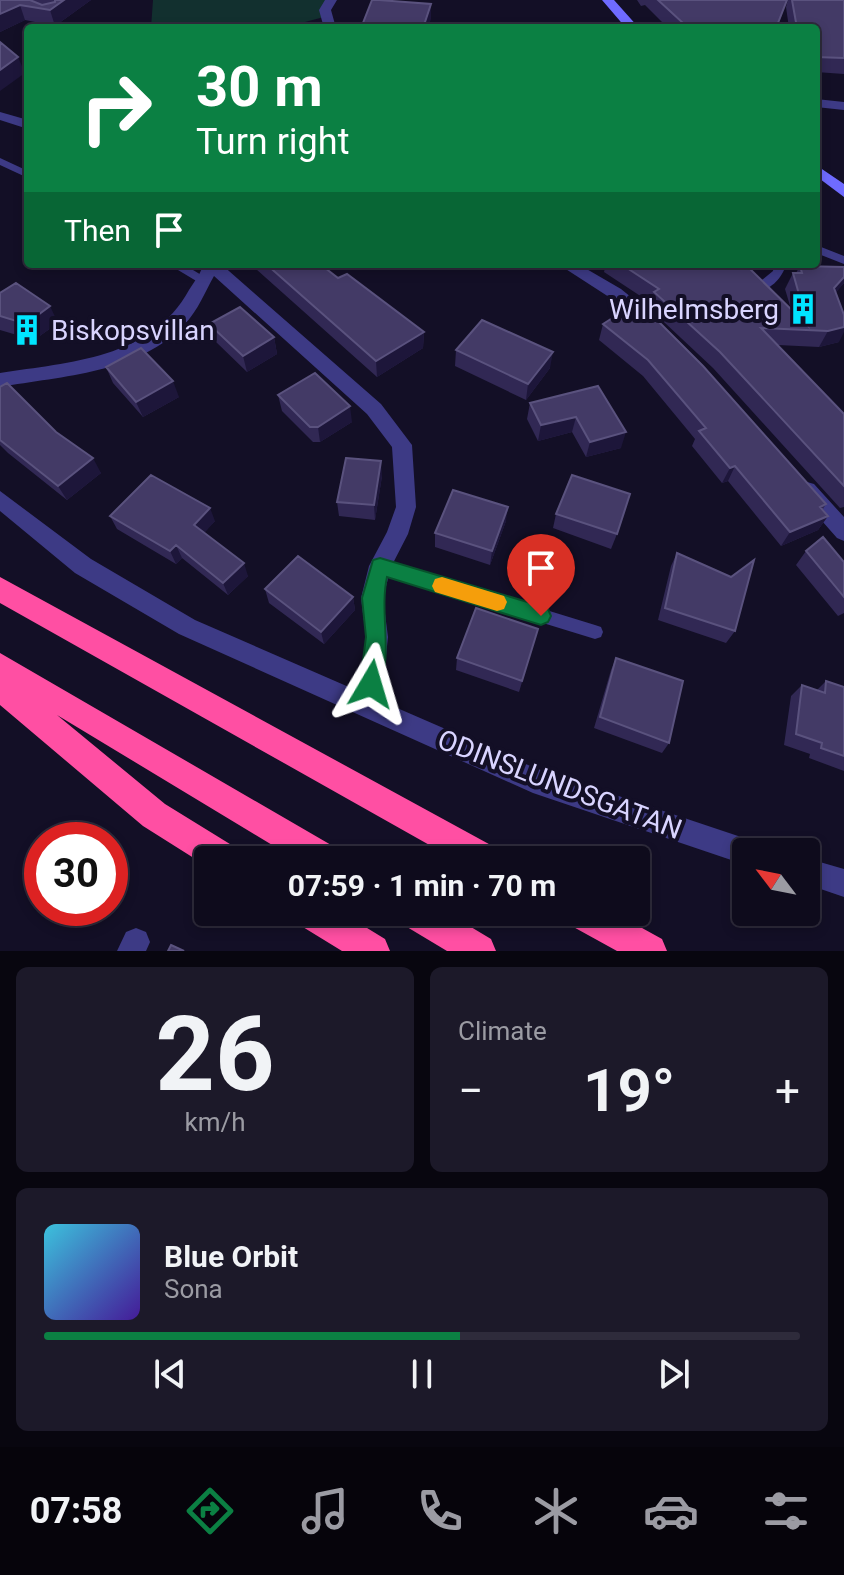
<!DOCTYPE html>
<html lang="en">
<head>
<meta charset="utf-8">
<style>
	:root { --surface:#0e0b1c; --page:#1c1929; --text:#f1f3f6; --muted:#9b9ba3; --line:#2e2b3b; --accent:#0b8043 }
	body { margin:0; font-family:Roboto,sans-serif; background:var(--page); color:var(--text); height:100vh; display:flex; flex-direction:column; font-size:30px; white-space:nowrap }
	* { box-sizing:border-box; margin:0 }
	p { font-size:26px; color:var(--muted) }
	.icon { flex:none; width:44px; height:44px; fill:none; stroke:currentColor; stroke-width:2; stroke-linecap:round; stroke-linejoin:round }
	.map { position:relative; height:951px; overflow:hidden }
	.side { display:flex; flex-direction:column; gap:16px; padding:16px; background:#08060f; flex:1 }
	.side>* { flex:none }
	.hud { position:absolute; left:24px; top:24px; width:796px; height:244px; border-radius:8px; box-shadow:0 4px 12px #0003,0 0 0 2px var(--line); background:#0b8043; color:#fff; overflow:hidden }
	.needle { width:52px; rotate:302deg }
	.tools { position:absolute; left:732px; top:838px; display:grid; gap:16px }
	.tools a { display:grid; place-items:center; width:88px; height:88px; border-radius:8px; background:var(--surface); box-shadow:0 4px 12px #0003,0 0 0 2px var(--line); font-size:40px }
	.speed { position:absolute; left:24px; top:822px; display:flex; gap:16px; font-size:40px; font-weight:700; text-align:center }
	.speed>* { display:grid; place-content:center; width:104px; height:104px; border-radius:50%; background:var(--surface); box-shadow:0 4px 12px #0003,0 0 0 2px var(--line); line-height:1 }
	.speed .limit { border:12px solid #d22; background:#fff; color:#111 }
	.pin { position:absolute; display:grid; place-items:center; width:68px; height:68px; color:#fff; margin:-82px -34px; border-radius:50% 50% 50% 0; rotate:-45deg; box-shadow:0 0 8px #0007 }
	.pin .icon { rotate:45deg }
	.me { position:absolute; width:88px; margin:-44px; rotate:7deg; stroke-linejoin:round; filter:drop-shadow(0 0 6px #0008) }
	.turn { display:flex; align-items:center; gap:28px; height:168px; padding:0 40px; font-size:36px }
	.turn .icon { width:104px; height:104px; stroke-width:2.5 }
	.turn b { display:block; font-size:56px; line-height:68px }
	.then { display:flex; align-items:center; height:76px; padding:0 40px; background:#0003; gap:16px; font-size:30px }
	.big { font-size:60px; font-weight:700; line-height:1.1 }
	.side .card { flex:1; display:flex; flex-direction:column; justify-content:center; gap:12px; min-width:0; padding:0 28px; border-radius:12px; background:var(--page) }
	.side .dial { align-items:center; gap:0 }
	.dial b { font-size:104px; line-height:1 }
	.song { display:flex; align-items:center; gap:24px }
	.cover { width:96px; height:96px; border-radius:12px; background:linear-gradient(135deg,hsl(190 70% 55%),hsl(260 70% 35%)) }
	.played { height:8px; border-radius:4px; background:linear-gradient(90deg,var(--accent) 55%,var(--line) 55%) }
	.keys { display:flex; justify-content:space-around; direction:ltr }
	.heat { display:flex; justify-content:space-between; align-items:center; font-size:44px; direction:ltr }
	.side .tiles { flex:1; display:grid; gap:16px; grid-template-columns:1fr 1fr }
	.card:last-child { grid-column:span 2 }
	.trip { position:absolute; left:194px; top:846px; width:456px; height:80px; border-radius:8px; background:var(--surface); box-shadow:0 4px 12px #0003,0 0 0 2px var(--line); font-weight:700; line-height:80px; text-align:center }
	.tabs { display:flex; height:128px; justify-content:space-around; align-items:center; background:#06040b; color:var(--muted) }
	.tabs .icon { width:56px; height:56px }
	.tabs .on { color:var(--accent) }
	.tabs b { font-size:36px; color:var(--text) }
	.map>svg:first-child { display:block }
	.green { fill:#12302f }
	.lines { fill:none; stroke-linecap:round; stroke-linejoin:round }
	.lane { fill:#3d3a85; fill-rule:evenodd }
	.street { fill:#3d3a85; fill-rule:evenodd }
	.secondary { fill:#6f6bff; fill-rule:evenodd }
	.highway { fill:#ff4fa3; fill-rule:evenodd }
	.wall { fill:#312854 }
	.shaded-wall { fill:#1d163a }
	.building { fill:#433a66; stroke:#5a527e; stroke-width:2 }
	.route { fill:#0b8043; stroke:#07532c; stroke-width:2 }
	.slow { fill:#f59e0b }
	.labels { text-anchor:middle; stroke-width:8; stroke-linejoin:round; paint-order:stroke }
	.poi-label { font-size:28px; fill:#d9d4ff; stroke:#130f26; text-anchor:end }
	.street-label { font-size:28px; fill:#d9d4ff; stroke:#130f26 }
</style>
</head>
<body>
<div class="map">
<svg width="844" height="951" viewBox="0 0 844 951">
	<rect width="100%" height="100%" fill="#130f26"/>
	<path class="green" d="M 153,0 L 330,0 L 324,17 L 282,28 L 151,28 Z"/>
	<g class="lines">
		<path class="lane" d="M 0,158 L 28,171 L 28,178 L 0,165 Z
			M 816,245 L 844,256 L 844,264 L 816,253 Z
			M 168,264 L 183,264 L 208,279 L 202,283 L 198,282 Z
			M 774,264 L 786,264 C 783,277 771,291 757,290 L 757,284 L 773,271 Z
			M 380,559 L 595,625 L 601,627 L 603,632 L 601,637 L 595,639 L 380,573 L 375,571 L 372,566 L 375,561 Z"/>
		<path class="street" d="M 325,0 L 337,0 L 331,10 L 336,28 L 324,28 L 319,10 Z
			M 816,99 L 844,102 L 844,110 L 816,107 Z
			M 0,112 L 28,120 L 28,129 L 0,120 Z
			M 203,264 L 221,264 L 381,404 L 412,445 L 416,507 L 408,534 L 391,567 L 383,598 L 388,637 L 381,701 L 535,768 L 747,839 L 756,843 L 760,852 L 746,852 L 746,865 L 533,793 L 179,634 L 75,573 L 0,511 L 0,491 L 91,559 L 195,620 L 358,691 L 366,637 L 361,598 L 369,566 L 387,532 L 396,507 L 392,447 L 367,414 L 214,276 C 205,292 198,310 185,324 C 140,373 62,376 0,387 L 0,373 C 70,362 151,359 189,290 C 194,282 202,272 203,264 Z
			M 558,264 L 578,264 L 621,289 L 658,319 L 661,323 L 658,327 L 646,327 L 609,297 Z
			M 807,482 L 814,484 L 844,517 L 844,541 L 837,538 L 800,496 L 797,490 L 800,484 Z
			M 806,858 L 844,869 L 844,897 L 806,884 Z
			M 136,928 L 146,932 L 150,942 L 146,951 L 117,951 L 126,932 Z"/>
		<path class="secondary" d="M 602,0 L 614,0 L 639,28 L 626,28 Z
			M 816,165 L 844,184 L 844,197 L 816,176 Z"/>
		<path class="highway" d="M 0,577 L 498,849 L 503,860 L 456,860 L 0,603 Z
			M 0,653 L 338,849 L 343,860 L 297,860 L 57,715 L 165,804 L 238,849 L 243,860 L 208,860 L 208,867 L 143,826 L 0,705 Z
			M 293,912 L 341,912 L 385,939 L 390,951 L 342,951 L 298,924 Z
			M 397,912 L 446,912 L 491,939 L 496,951 L 447,951 L 402,924 Z
			M 563,912 L 613,912 L 662,939 L 667,951 L 617,951 L 568,924 Z"/>
	</g>
	<path class="wall" d="M 0,0 L 91,0 L 55,26 L 25,20 L 0,32 Z
		M 637,0 L 787,0 L 777,28 L 668,28 L 645,5 L 641,6 Z
		M 788,0 L 844,0 L 844,74 L 816,72 L 816,28 L 789,28 L 786,7 Z
		M 255,264 L 320,264 L 338,278 L 424,332 L 423,348 L 377,377 L 256,269 Z
		M 606,264 L 745,264 L 791,309 L 785,289 L 793,273 L 796,273 L 800,266 L 844,267 L 844,283 L 836,292 L 839,342 L 819,347 L 778,345 L 844,414 L 844,507 L 840,508 L 713,368 L 649,308 L 651,303 L 604,272 Z
		M 0,293 L 58,323 L 34,340 L 0,330 Z
		M 636,303 L 826,504 L 823,509 L 828,516 L 818,530 L 781,546 L 728,481 L 722,483 L 692,446 L 695,439 L 643,376 L 599,340 L 603,324 Z
		M 209,324 L 274,337 L 277,354 L 247,372 L 214,340 Z
		M 456,350 L 550,368 L 526,400 L 455,366 Z
		M 106,367 L 179,397 L 143,417 L 113,383 Z
		M 598,386 L 621,448 L 586,457 L 572,432 L 538,441 L 527,419 L 530,403 Z
		M 0,387 L 101,473 L 67,500 L 8,453 L 0,445 Z
		M 278,395 L 352,422 L 320,442 L 313,442 L 282,411 Z
		M 382,476 L 375,520 L 339,516 L 337,502 Z
		M 556,514 L 617,534 L 611,549 L 553,528 Z
		M 110,516 L 215,521 L 204,532 L 248,576 L 228,595 L 182,558 L 176,564 L 117,529 Z
		M 506,521 L 490,565 L 435,547 L 435,533 Z
		M 806,551 L 844,562 L 844,613 L 838,616 L 796,565 Z
		M 677,553 L 735,631 L 726,643 L 658,620 L 671,566 Z
		M 265,589 L 353,597 L 355,610 L 324,644 L 269,603 Z
		M 538,629 L 519,692 L 456,670 L 457,658 Z
		M 616,658 L 669,743 L 662,753 L 594,728 L 611,670 Z
		M 826,681 L 844,687 L 844,771 L 809,758 L 810,754 L 784,745 L 791,696 L 802,685 L 817,690 Z"/>
	<path class="shaded-wall" d="M 64,0 L 91,0 L 55,26 L 50,10 Z
		M 431,4 L 431,19 L 428,28 L 423,28 Z
		M 20,5 L 25,20 L 0,32 L 0,14 Z
		M 18,57 L 25,73 L 0,91 L 0,70 Z
		M 844,277 L 844,283 L 826,304 L 834,288 Z
		M 50,306 L 58,323 L 34,340 L 26,324 Z
		M 844,327 L 844,332 L 839,342 L 819,347 L 828,331 Z
		M 424,332 L 423,348 L 377,377 L 376,361 Z
		M 274,337 L 277,354 L 247,372 L 243,356 Z
		M 553,352 L 550,368 L 526,400 L 528,384 Z
		M 173,381 L 179,397 L 143,417 L 136,402 Z
		M 350,406 L 352,422 L 320,442 L 318,427 Z
		M 576,417 L 572,432 L 538,441 L 541,425 Z
		M 626,432 L 621,448 L 586,457 L 590,442 Z
		M 93,458 L 101,473 L 67,500 L 58,486 Z
		M 381,461 L 382,476 L 375,520 L 374,505 Z
		M 735,466 L 728,481 L 722,483 L 730,468 Z
		M 508,507 L 506,521 L 490,565 L 492,551 Z
		M 210,508 L 215,521 L 200,538 L 194,525 Z
		M 828,516 L 818,530 L 781,546 L 790,532 Z
		M 176,545 L 182,558 L 176,564 L 170,551 Z
		M 244,563 L 248,576 L 228,595 L 223,583 Z
		M 353,597 L 355,610 L 324,644 L 321,632 Z"/>
	<path class="building" d="M 0,0 L 30,0 L 42,5 L 55,2 L 55,0 L 64,0 L 50,10 L 20,5 L 0,14 Z
		M 372,0 L 379,0 L 431,4 L 423,28 L 361,28 Z
		M 658,0 L 787,0 L 776,28 L 691,28 L 684,24 Z
		M 792,0 L 844,0 L 844,58 L 816,57 L 816,28 L 797,28 Z
		M 0,42 L 18,57 L 0,70 Z
		M 266,264 L 320,264 L 338,278 L 347,274 L 424,332 L 376,361 Z
		M 621,264 L 745,264 L 808,326 L 793,273 L 802,273 L 800,266 L 844,267 L 844,277 L 834,288 L 844,315 L 844,327 L 828,331 L 761,328 L 844,414 L 844,486 L 720,352 L 654,292 L 659,289 Z
		M 16,283 L 50,306 L 26,324 L 0,316 L 0,293 Z
		M 636,303 L 656,319 L 703,366 L 826,504 L 820,507 L 828,516 L 790,532 L 735,466 L 730,468 L 699,431 L 706,428 L 648,360 L 603,324 Z
		M 240,307 L 274,337 L 243,356 L 209,324 Z
		M 482,320 L 553,352 L 528,384 L 456,350 Z
		M 141,348 L 173,381 L 136,402 L 106,367 Z
		M 315,373 L 350,406 L 318,427 L 310,427 L 278,395 Z
		M 7,383 L 56,432 L 93,458 L 58,486 L 0,440 L 0,387 Z
		M 598,386 L 626,432 L 590,442 L 576,417 L 541,425 L 530,403 Z
		M 346,458 L 381,461 L 374,505 L 337,502 Z
		M 151,475 L 210,508 L 194,525 L 244,563 L 223,583 L 176,545 L 170,551 L 110,516 Z
		M 572,475 L 630,494 L 617,534 L 556,514 Z
		M 453,490 L 508,507 L 492,551 L 435,533 Z
		M 823,537 L 844,562 L 844,597 L 806,551 Z
		M 677,553 L 731,577 L 754,560 L 735,631 L 665,608 Z
		M 298,556 L 353,597 L 321,632 L 265,589 Z
		M 476,608 L 538,629 L 522,681 L 457,658 Z
		M 616,658 L 683,681 L 669,743 L 600,717 Z
		M 826,681 L 844,687 L 844,756 L 821,748 L 822,743 L 796,734 L 802,685 L 825,693 Z
		M 171,945 L 184,951 L 168,951 Z"/>
	<path class="route" d="M 380,558 L 541,606 L 548,609 L 551,616 L 548,622 L 541,625 L 387,577 C 379,614 394,655 378,691 L 371,694 L 363,691 L 360,684 L 366,637 L 362,598 L 373,560 Z"/>
	<path class="slow" d="M 442,577 L 504,596 L 507,602 L 504,609 L 497,611 L 435,592 L 432,586 L 435,579 Z"/>
	<defs>
		<symbol id="building-bare" viewBox="-9 -9 18 18"><path d="M-4-6H4V6H1V3H-1V6H-4ZM-2.5-4.3h1.7v1.8h-1.7ZM.8-4.3h1.7v1.8H.8ZM-2.5-1h1.7V.8h-1.7ZM.8-1h1.7V.8H.8Z" fill="#00e5ff" stroke="#130f26" stroke-width="2.5" paint-order="stroke"/></symbol>
	</defs>
	<g fill-rule="evenodd">
		<use href="#building-bare" x="781" y="287" width="44" height="44"/>
		<use href="#building-bare" x="5" y="308" width="44" height="44"/>
	</g>
	<g class="labels">
		<g class="poi-label">
			<text x="779" y="319">Wilhelmsberg</text>
			<text x="51" y="340" text-anchor="start">Biskopsvillan</text>
		</g>
		<g class="street-label">
			<text transform="translate(560 784) rotate(21)" y="10">ODINSLUNDSGATAN</text>
		</g>
	</g>
</svg>
<div class="tools">
<a><svg class="needle" viewBox="-14 -14 28 28"><path d="M0-13l5 13h-10z" fill="#e53935"/><path d="M0 13l5-13h-10z" fill="#9b9ba3"/></svg></a>
</div>
<div class="speed"><div class="limit">30</div></div>
<div class="pin" style="left:541px;top:616px;background:#d93025"><svg class="icon" aria-label="arrive" viewBox="0 0 24 24"><path d="M6 21V4h12l-3 4 3 4H6"/></svg></div>
<svg class="me" style="left:371px;top:684px" viewBox="-20 -20 40 40"><path d="M0-17L14 15 0 8-14 15z" fill="#0b8043" stroke="#fff" stroke-width="4"/></svg>
<div class="trip">07:59 · 1 min · 70 m</div>
<div class="hud">
<div class="turn"><svg class="icon" aria-label="right" viewBox="0 0 24 24"><path d="M7 20v-9h11M14 6l5 5-5 5"/></svg><div><b>30 m</b>Turn right</div></div>
<div class="then">Then<svg class="icon" aria-label="arrive" viewBox="0 0 24 24"><path d="M6 21V4h12l-3 4 3 4H6"/></svg></div>
</div>
</div>
<section class="side">
<div class="tiles">
<div class="card dial"><b>26</b><p>km/h</p></div>
<div class="card"><p>Climate</p>
<div class="heat"><a>−</a><b class="big">19°</b><a>+</a></div>
</div>
<div class="card">
<div class="song"><i class="cover"></i><div><b>Blue Orbit</b><p>Sona</p></div></div>
<div class="played"></div>
<div class="keys"><svg class="icon" aria-label="previous" viewBox="0 0 24 24"><path d="M18 5L8 12l10 7zM5 5v14"/></svg><svg class="icon" aria-label="pause" viewBox="0 0 24 24"><path d="M8 5v14M16 5v14"/></svg><svg class="icon" aria-label="next" viewBox="0 0 24 24"><path d="M6 5l10 7-10 7zM19 5v14"/></svg></div>
</div>
</div>
</section>
<nav class="tabs">
<b>07:58</b>
<svg class="icon on" aria-label="directions" viewBox="0 0 24 24"><path d="M12 3l9 9-9 9-9-9zM9 14v-3h6M13 9l2 2-2 2"/></svg>
<svg class="icon" aria-label="music" viewBox="0 0 24 24"><path d="M9 18V5l10-2v13"/><circle cx="6" cy="18" r="3"/><circle cx="16" cy="16" r="3"/></svg>
<svg class="icon" aria-label="phone" viewBox="0 0 24 24"><path d="M5 4h4l2 5-3 2q2 4 5 5l2-3 5 2v4C11 20 4 13 5 4z"/></svg>
<svg class="icon" aria-label="climate" viewBox="0 0 24 24"><path d="M12 3v18M4 7l16 10M4 17L20 7"/></svg>
<svg class="icon" aria-label="car" viewBox="0 0 24 24"><path d="M5 17H2v-5l4-1 3-4h7l3 4 3 1v5h-3M9 17h6M6 11h13"/><circle cx="7" cy="17" r="2"/><circle cx="17" cy="17" r="2"/></svg>
<svg class="icon" aria-label="filters" viewBox="0 0 24 24"><path d="M4 7h16M4 17h16"/><circle cx="9" cy="7" r="2"/><circle cx="15" cy="17" r="2"/></svg>
</nav>
</body>
</html>
